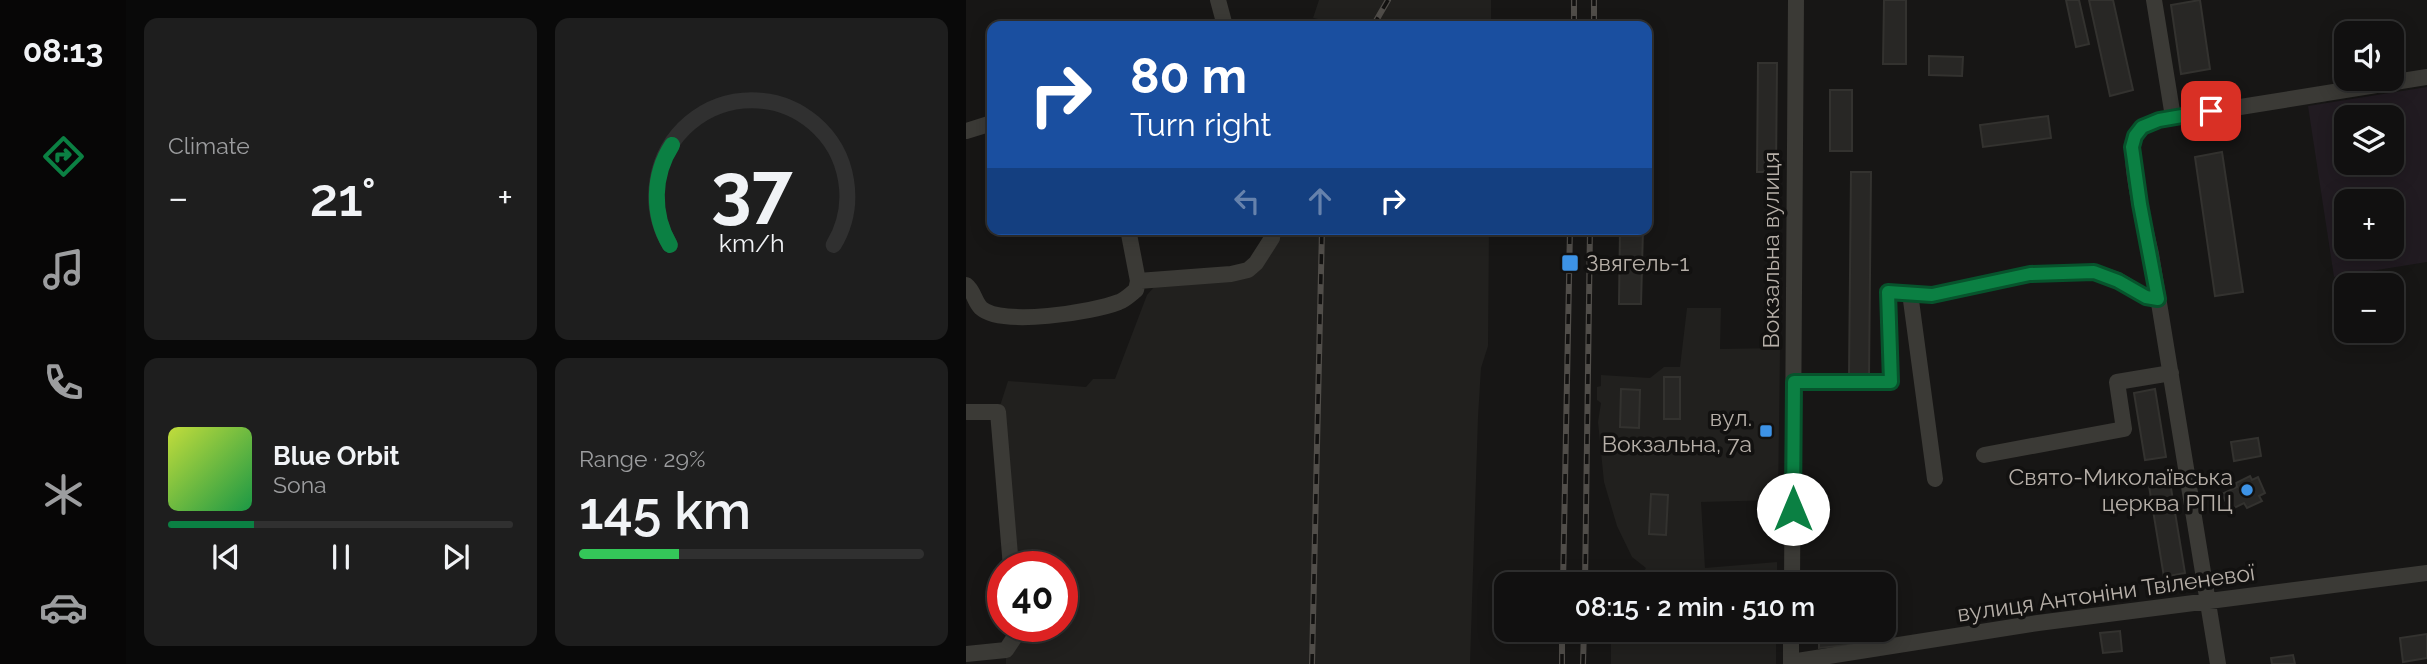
<!DOCTYPE html>
<html lang="en">
<head>
<meta charset="utf-8">
<style>
	:root { --surface:#111010; --page:#1e1e1e; --text:#f1f3f6; --muted:#9c9d9f; --line:#303030; --accent:#0b8043 }
	body { margin:0; font-family:Raleway,sans-serif; background:var(--page); color:var(--text); height:100vh; display:flex; flex-direction:column; font-size:26px; white-space:nowrap }
	* { box-sizing:border-box; margin:0 }
	p { font-size:23px; color:var(--muted) }
	.icon { flex:none; width:38px; height:38px; fill:none; stroke:currentColor; stroke-width:2; stroke-linecap:round; stroke-linejoin:round }
	.map { position:relative; flex:1; overflow:hidden }
	.side { display:flex; flex-direction:column; gap:18px; padding:18px; background:#090909; width:840px }
	.side>* { flex:none }
	.hud { position:absolute; left:21px; top:21px; width:665px; height:214px; border-radius:14px; box-shadow:0 4px 18px #0003,0 0 0 2px var(--line); background:#1a4fa0; color:#fff; overflow:hidden }
	.tools { position:absolute; left:1368px; top:21px; display:grid; gap:14px }
	.tools a { display:grid; place-items:center; width:70px; height:70px; border-radius:14px; background:var(--surface); box-shadow:0 4px 18px #0003,0 0 0 2px var(--line); font-size:35px }
	.speed { position:absolute; left:21px; top:551px; display:flex; gap:14px; font-size:35px; font-weight:700; text-align:center }
	.speed>* { display:grid; place-content:center; width:91px; height:91px; border-radius:50%; background:var(--surface); box-shadow:0 4px 18px #0003,0 0 0 2px var(--line); line-height:1 }
	.speed .limit { border:10px solid #d22; background:#fff; color:#111 }
	.pin { position:absolute; display:grid; place-items:center; width:60px; height:60px; color:#fff; margin:-30px; border-radius:14px; box-shadow:0 4px 10px #0006 }
	.me { position:absolute; width:77px; margin:-38px; rotate:0deg; stroke-linejoin:round; filter:drop-shadow(0 0 5px #0008) }
	.turn { display:flex; align-items:center; gap:24px; height:147px; padding:0 28px; font-size:32px }
	.turn .icon { width:91px; height:91px; stroke-width:2.5 }
	.turn b { display:block; font-size:49px; line-height:60px }
	.lanes { display:flex; align-items:center; height:66px; padding:0 28px; background:#0003; justify-content:center; gap:35px; direction:ltr }
	.lanes .off { opacity:.35 }
	.big { font-size:52px; font-weight:600; line-height:1.1 }
	.side .tile { flex:1; display:flex; flex-direction:column; justify-content:center; gap:10px; min-width:0; padding:0 24px; border-radius:14px; background:var(--page) }
	.side .dial { align-items:center; gap:0 }
	.dial svg { height:182px; overflow:visible; fill:none; stroke:var(--line); stroke-width:7; stroke-linecap:round; text-anchor:middle }
	.dial text { fill:var(--text); stroke:none }
	.song { display:flex; align-items:center; gap:21px }
	.cover { width:84px; height:84px; border-radius:10px; background:linear-gradient(135deg,hsl(70 70% 55%),hsl(140 70% 35%)) }
	.played { height:7px; border-radius:4px; background:linear-gradient(90deg,var(--accent) 25%,var(--line) 25%) }
	.keys { display:flex; justify-content:space-around; direction:ltr }
	.heat { display:flex; justify-content:space-between; align-items:center; font-size:38px; direction:ltr }
	.charge { height:10px; border-radius:5px; background:linear-gradient(90deg,#34c759 29%,var(--line) 0) }
	.side .tiles { flex:1; display:grid; gap:18px; grid-template-columns:repeat(2,1fr) }
	.trip { position:absolute; left:528px; top:572px; width:402px; height:70px; border-radius:14px; background:var(--surface); box-shadow:0 4px 18px #0003,0 0 0 2px var(--line); font-weight:600; line-height:70px; text-align:center }
	main { display:flex; flex:1; min-height:0 }
	.menu { display:flex; flex-direction:column; width:126px; justify-content:space-around; align-items:center; background:#070606; color:var(--muted) }
	.menu .icon { width:49px; height:49px }
	.menu .selected { color:var(--accent) }
	.menu b { font-size:32px; color:var(--text) }
	.map>svg:first-child { display:block }
	.built { fill:#21201e }
	.green { fill:#211b21; fill-rule:evenodd }
	.building { fill:#282725; stroke:#33322f; stroke-width:2 }
	.lines { fill:none; stroke-linecap:round; stroke-linejoin:round }
	.minor { stroke:#3b3a36; stroke-width:16 }
	.rail-casing { stroke:#504d49; stroke-width:6 }
	.rail { stroke:#121110; stroke-width:3.5; stroke-dasharray:10; stroke-linecap:butt }
	.route-casing { stroke:#07532c; stroke-width:18 }
	.route { stroke:#0b8043; stroke-width:12 }
	.poi-dot { fill:#3d93e6; stroke:#121110; stroke-width:2.5 }
	.labels { text-anchor:middle; stroke-width:7; stroke-linejoin:round; paint-order:stroke }
	.street-label { font-size:23px; fill:#b6afa8; stroke:#121110 }
	.poi-label { font-size:23px; fill:#b6afa8; stroke:#121110; text-anchor:end }
</style>
</head>
<body>
<main>
<nav class="menu">
<b>08:13</b>
<svg class="icon selected" aria-label="directions" viewBox="0 0 24 24"><path d="M12 3l9 9-9 9-9-9zM9 14v-3h6M13 9l2 2-2 2"/></svg>
<svg class="icon" aria-label="music" viewBox="0 0 24 24"><path d="M9 18V5l10-2v13"/><circle cx="6" cy="18" r="3"/><circle cx="16" cy="16" r="3"/></svg>
<svg class="icon" aria-label="phone" viewBox="0 0 24 24"><path d="M5 4h4l2 5-3 2q2 4 5 5l2-3 5 2v4C11 20 4 13 5 4z"/></svg>
<svg class="icon" aria-label="climate" viewBox="0 0 24 24"><path d="M12 3v18M4 7l16 10M4 17L20 7"/></svg>
<svg class="icon" aria-label="car" viewBox="0 0 24 24"><path d="M5 17H2v-5l4-1 3-4h7l3 4 3 1v5h-3M9 17h6M6 11h13"/><circle cx="7" cy="17" r="2"/><circle cx="17" cy="17" r="2"/></svg>
</nav>
<section class="side">
<div class="tiles">
<div class="tile"><p>Climate</p>
<div class="heat"><a>−</a><b class="big">21°</b><a>+</a></div>
</div>
<div class="tile dial"><svg viewBox="0 0 100 80">
<path d="M14 69A42 42 0 1 1 86 69"/>
<path d="M14 69A42 42 0 0 1 15 25" stroke="#0b8043"/>
<text x="50" y="56" font-size="32" font-weight="700">37</text>
<text x="50" y="72" font-size="11">km/h</text>
</svg></div>
<div class="tile">
<div class="song"><i class="cover"></i><div><b>Blue Orbit</b><p>Sona</p></div></div>
<div class="played"></div>
<div class="keys"><svg class="icon" aria-label="previous" viewBox="0 0 24 24"><path d="M18 5L8 12l10 7zM5 5v14"/></svg><svg class="icon" aria-label="pause" viewBox="0 0 24 24"><path d="M8 5v14M16 5v14"/></svg><svg class="icon" aria-label="next" viewBox="0 0 24 24"><path d="M6 5l10 7-10 7zM19 5v14"/></svg></div>
</div>
<div class="tile"><p>Range · 29%</p><b class="big">145 km</b><div class="charge"></div></div>
</div>
</section>
<div class="map">
<svg width="1461" height="664" viewBox="0 0 1461 664">
	<rect width="100%" height="100%" fill="#171615"/>
	<path class="built" d="M 353,0 L 525,0 L 525,26 L 350,26 L 352,19 L 347,18 Z
		M 307,229 L 523,229 L 522,346 L 515,368 L 512,417 L 504,664 L 40,664 L 40,650 L 48,627 L 96,626 L 96,567 L 45,567 L 32,412 L 42,381 L 120,387 L 127,379 L 149,379 L 181,295 L 195,279 L 282,270 Z
		M 721,308 L 755,308 L 754,349 L 814,348 L 812,500 L 735,502 L 739,568 L 811,562 L 811,584 L 668,584 L 680,568 L 666,557 L 651,526 L 638,482 L 632,422 L 635,403 L 631,400 L 631,387 L 635,386 L 635,375 L 684,378 L 698,367 L 714,367 Z
		M 645,630 L 810,630 L 810,664 L 645,664 Z"/>
	<path class="green" d="M 1461,87 L 1461,262 L 1368,277 L 1342,106 ZM 1426,117 L 1426,163 L 1381,163 L 1381,117 ZM 1381,201 L 1426,201 L 1426,247 L 1381,247 Z"/>
	<path class="building" d="M 918,0 L 940,0 L 940,64 L 917,64 Z
		M 1100,0 L 1113,0 L 1123,44 L 1110,47 Z
		M 1123,0 L 1147,0 L 1167,90 L 1144,96 Z
		M 1234,0 L 1244,69 L 1215,74 L 1205,5 Z
		M 963,56 L 997,57 L 996,76 L 963,75 Z
		M 792,63 L 811,63 L 810,172 L 791,172 Z
		M 864,90 L 886,90 L 886,151 L 864,151 Z
		M 1082,116 L 1085,138 L 1017,147 L 1014,125 Z
		M 1256,152 L 1277,292 L 1249,296 L 1229,157 Z
		M 885,172 L 905,172 L 903,377 L 883,377 Z
		M 654,229 L 677,229 L 675,304 L 653,304 Z
		M 698,377 L 714,377 L 714,419 L 698,419 Z
		M 655,389 L 674,390 L 673,428 L 654,427 Z
		M 1189,389 L 1200,457 L 1179,460 L 1168,393 Z
		M 1292,438 L 1295,456 L 1268,461 L 1265,442 Z
		M 1284,476 L 1286,480 L 1292,477 L 1299,493 L 1293,496 L 1296,501 L 1281,508 L 1278,503 L 1264,510 L 1256,494 L 1271,487 L 1270,483 Z
		M 1204,482 L 1219,573 L 1198,577 L 1183,486 Z
		M 685,494 L 702,495 L 700,535 L 683,534 Z
		M 853,630 L 900,630 L 902,643 L 853,648 Z
		M 1154,631 L 1156,651 L 1137,653 L 1134,633 Z
		M 1461,634 L 1461,658 L 1437,662 L 1434,638 Z
		M 1327,655 L 1329,664 L 1306,664 L 1305,658 Z"/>
	<g class="lines">
		<path class="minor" d="M 252,0 L 259,26
			M 1188,0 L 1207,117
			M 0,131 L 26,123
			M 172,281 L 265,274 L 282,270 L 290,263 L 306,238 L 307,229
			M 0,285 C 8,291 8,301 15,308 C 35,327 128,312 153,302 C 159,300 165,294 170,290 L 172,281 L 162,229
			M 944,293 L 969,479
			M 828,382 L 925,382 L 922,292 L 966,295 L 1064,274 L 1128,272 L 1152,280 L 1180,297 L 1192,299
			M 0,412 L 32,412 L 45,567
			M 1018,455 L 1158,429 L 1151,382 L 1205,373
			M 826,584 L 830,0
			M 0,654 L 40,650 L 48,638 L 48,626
			M 825,662 L 1072,623 L 1461,573
			M 825,664 L 825,630
			M 1252,664 L 1185,254 C 1180,231 1159,153 1170,135 C 1175,126 1184,124 1193,120 L 1461,77"/>
		<defs>
			<path id="rail" d="M 407,26 L 422,0
				M 608,26 L 608,0
				M 628,26 L 628,0
				M 597,584 L 604,229
				M 619,584 L 624,229
				M 346,664 L 356,229
				M 596,664 L 596,630
				M 617,664 L 618,630"/>
		</defs>
		<use href="#rail" class="rail-casing"/>
		<use href="#rail" class="rail"/>
	</g>
	<g class="lines">
		<defs>
			<path id="route" d="M 827,509 L 828,382 L 925,382 L 922,292 L 966,295 L 1064,274 L 1128,272 L 1152,281 L 1180,297 L 1192,299 L 1174,204 L 1166,147 L 1169,136 L 1176,127 L 1193,120 L 1245,111"/>
		</defs>
		<use href="#route" class="route-casing"/>
		<use href="#route" class="route"/>
	</g>
	<g class="poi-dot">
		<rect x="595" y="254" width="18" height="18" rx="3.5"/>
		<rect x="793" y="424" width="14" height="14" rx="3.5"/>
		<circle cx="1281" cy="490" r="7"/>
	</g>
	<g class="labels">
		<g class="street-label">
			<text transform="translate(805 250) rotate(-90)" y="8">Вокзальна вулиця</text>
			<text transform="translate(1140 593) rotate(-8)" y="8">вулиця Антоніни Твіленевої</text>
		</g>
		<g class="poi-label">
			<text x="620" y="271" text-anchor="start">Звягель-1</text>
			<text x="786" y="426">вул.<tspan x="786" dy="26">Вокзальна, 7а</tspan></text>
			<text x="1267" y="485">Свято-Миколаївська<tspan x="1267" dy="26">церква РПЦ</tspan></text>
		</g>
	</g>
</svg>
<div class="tools">
<a><svg class="icon" aria-label="sound" viewBox="0 0 24 24"><path d="M4 9h4l5-4v14l-5-4H4zM17 9q2 3 0 6"/></svg></a>
<a><svg class="icon" aria-label="layers" viewBox="0 0 24 24"><path d="M12 4l9 5-9 5-9-5zM3 14l9 5 9-5"/></svg></a>
<a>+</a>
<a>−</a>
</div>
<div class="speed"><div class="limit">40</div></div>
<div class="pin" style="left:1245px;top:111px;background:#d93025"><svg class="icon" aria-label="arrive" viewBox="0 0 24 24"><path d="M6 21V4h12l-3 4 3 4H6"/></svg></div>
<svg class="me" style="left:827px;top:509px" viewBox="-20 -20 40 40"><circle r="19" fill="#fff"/><path d="M0-13L10 11 0 6-10 11z" fill="#0b8043"/></svg>
<div class="trip">08:15 · 2 min · 510 m</div>
<div class="hud">
<div class="turn"><svg class="icon" aria-label="right" viewBox="0 0 24 24"><path d="M7 20v-9h11M14 6l5 5-5 5"/></svg><div><b>80 m</b>Turn right</div></div>
<div class="lanes"><svg class="icon off" aria-label="left" viewBox="0 0 24 24"><path d="M17 20v-9H6M10 6l-5 5 5 5"/></svg><svg class="icon off" aria-label="ahead" viewBox="0 0 24 24"><path d="M12 20V5M6 11l6-6 6 6"/></svg><svg class="icon" aria-label="right" viewBox="0 0 24 24"><path d="M7 20v-9h11M14 6l5 5-5 5"/></svg></div>
</div>
</div>
</main>
</body>
</html>
